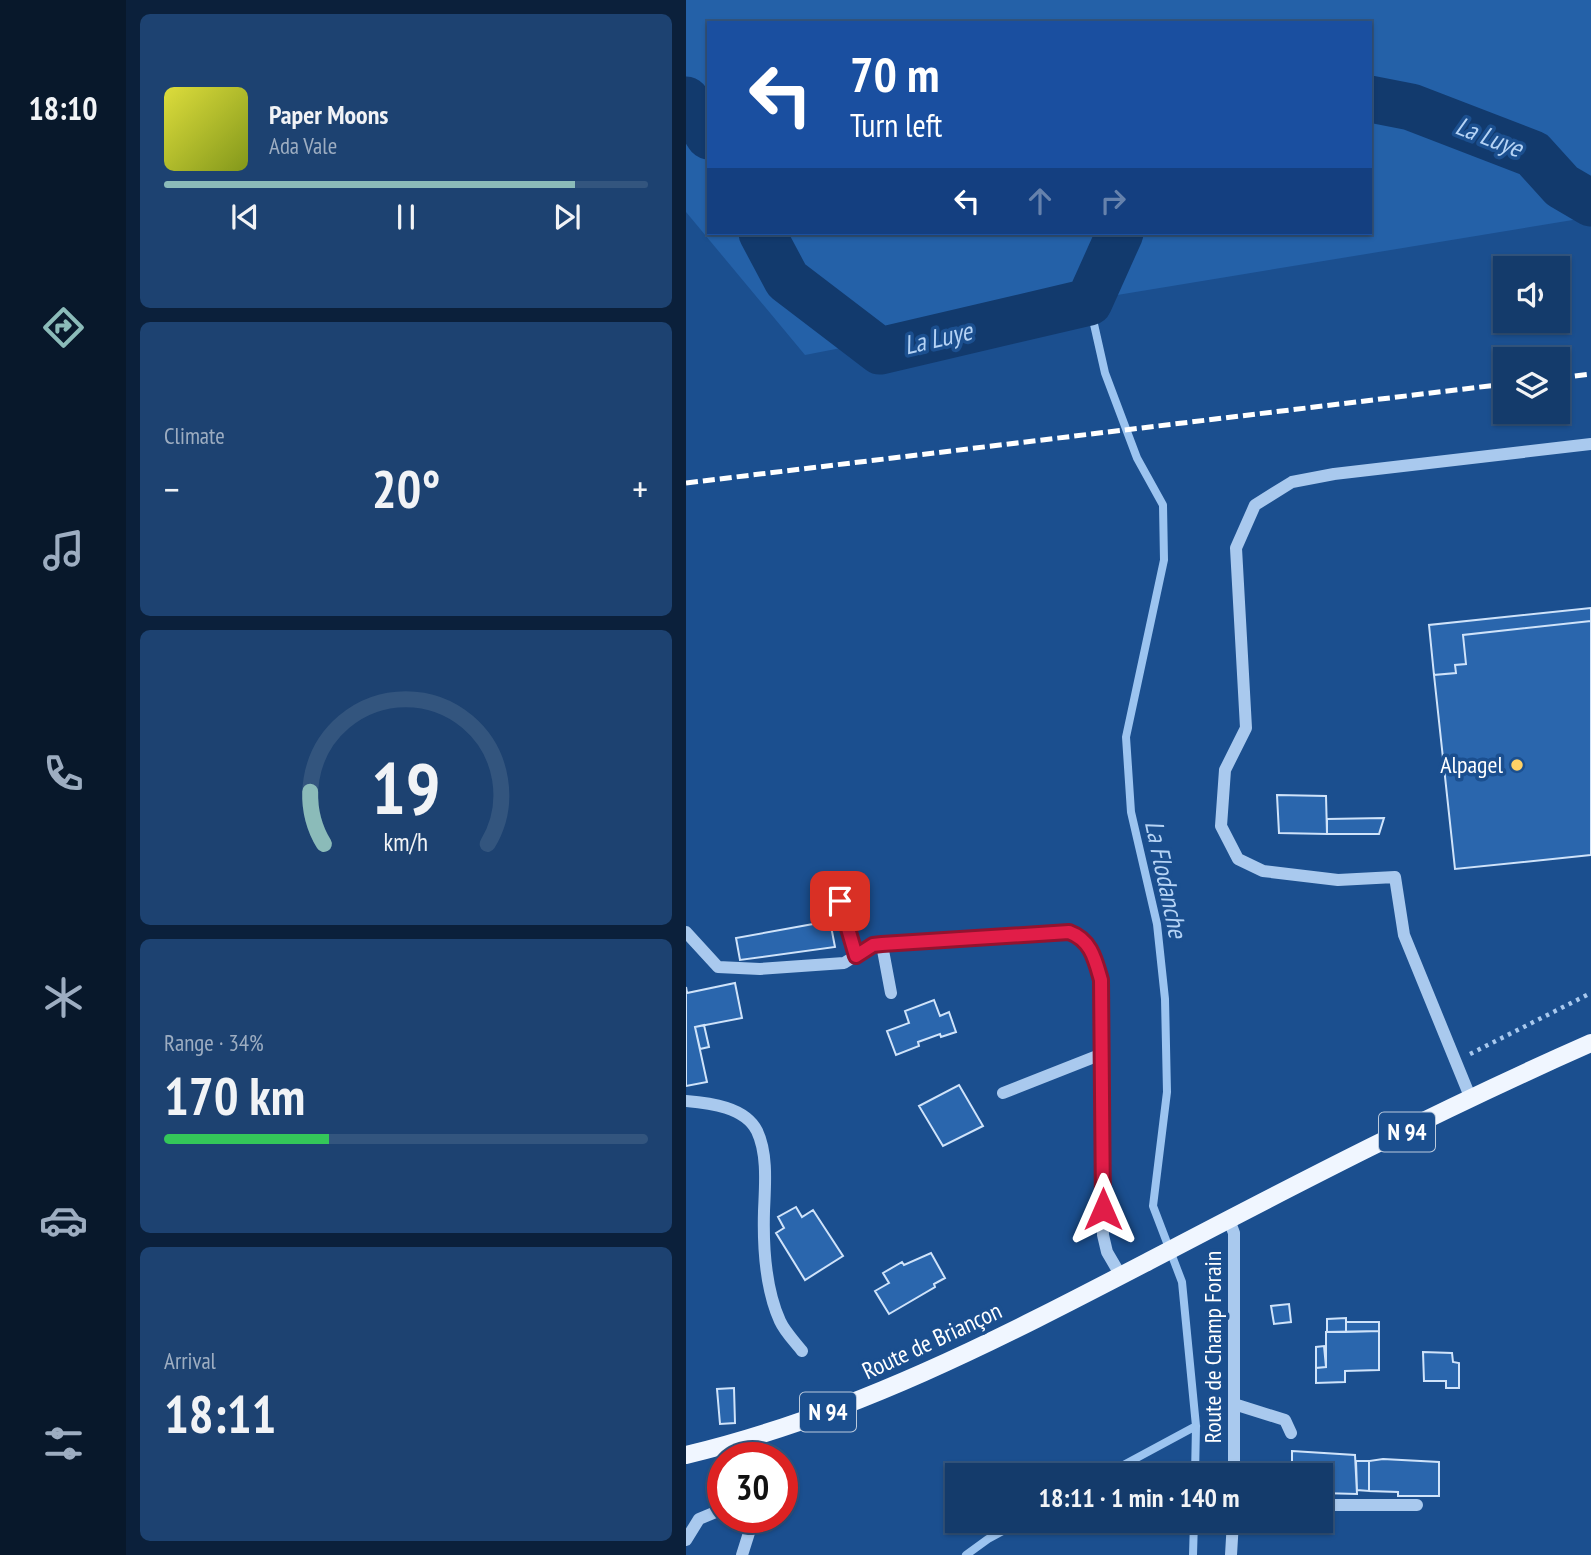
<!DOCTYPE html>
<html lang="en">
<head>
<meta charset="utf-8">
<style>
	:root { --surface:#143b6b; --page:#1d4271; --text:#f1f3f6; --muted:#9dadc1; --line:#33557e; --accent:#8bbbb9 }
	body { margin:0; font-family:"PT Sans Narrow",sans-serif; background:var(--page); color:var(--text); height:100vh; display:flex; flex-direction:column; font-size:26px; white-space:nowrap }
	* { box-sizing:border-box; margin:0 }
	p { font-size:23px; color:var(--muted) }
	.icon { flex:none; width:38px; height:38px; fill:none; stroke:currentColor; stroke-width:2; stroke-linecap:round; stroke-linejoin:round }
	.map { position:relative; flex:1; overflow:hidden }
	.side { display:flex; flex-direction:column; gap:14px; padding:14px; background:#0b203b; width:560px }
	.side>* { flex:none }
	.guide { position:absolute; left:21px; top:21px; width:665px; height:214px; border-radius:0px; box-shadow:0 2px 5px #0004,0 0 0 2px var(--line); background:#1a4fa0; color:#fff; overflow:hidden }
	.tools { position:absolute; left:807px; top:256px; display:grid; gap:14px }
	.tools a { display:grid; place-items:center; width:77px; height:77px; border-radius:0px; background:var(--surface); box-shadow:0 2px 5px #0004,0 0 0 2px var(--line); font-size:35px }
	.speed { position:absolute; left:21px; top:1442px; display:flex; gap:14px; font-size:35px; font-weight:700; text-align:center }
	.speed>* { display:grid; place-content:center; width:91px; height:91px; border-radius:50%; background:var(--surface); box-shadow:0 2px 5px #0004,0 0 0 2px var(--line); line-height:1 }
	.speed .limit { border:10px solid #d22; background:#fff; color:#111 }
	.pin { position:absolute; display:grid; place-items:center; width:60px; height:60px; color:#fff; margin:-30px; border-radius:14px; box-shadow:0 4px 10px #0006 }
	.me { position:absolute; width:77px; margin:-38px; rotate:0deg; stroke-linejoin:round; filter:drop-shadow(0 0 5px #0008) }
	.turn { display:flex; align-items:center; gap:24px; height:147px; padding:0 28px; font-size:32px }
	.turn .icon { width:91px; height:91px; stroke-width:2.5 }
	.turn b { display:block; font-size:49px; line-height:60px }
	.lanes { display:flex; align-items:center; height:66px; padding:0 28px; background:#0003; justify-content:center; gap:35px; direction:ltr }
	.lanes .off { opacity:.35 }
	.big { font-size:52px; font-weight:800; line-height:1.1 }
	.side .card { flex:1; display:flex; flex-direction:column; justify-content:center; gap:10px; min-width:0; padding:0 24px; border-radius:10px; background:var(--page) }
	.side .dial { align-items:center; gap:0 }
	.dial svg { height:182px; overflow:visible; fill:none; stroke:var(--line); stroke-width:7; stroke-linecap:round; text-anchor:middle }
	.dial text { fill:var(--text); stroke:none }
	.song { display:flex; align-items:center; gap:21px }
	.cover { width:84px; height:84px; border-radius:10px; background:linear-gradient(135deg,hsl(60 70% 55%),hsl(70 70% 35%)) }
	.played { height:7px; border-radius:4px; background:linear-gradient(90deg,var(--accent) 85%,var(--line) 85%) }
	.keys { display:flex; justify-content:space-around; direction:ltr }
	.heat { display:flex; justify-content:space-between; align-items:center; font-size:38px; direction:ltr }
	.charge { height:10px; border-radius:5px; background:linear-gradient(90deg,#34c759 34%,var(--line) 0) }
	.trip { position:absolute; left:259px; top:1463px; width:388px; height:70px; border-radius:0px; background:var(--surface); box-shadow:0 2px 5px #0004,0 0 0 2px var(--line); font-weight:800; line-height:70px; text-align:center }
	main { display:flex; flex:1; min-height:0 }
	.dock { display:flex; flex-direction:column; width:126px; justify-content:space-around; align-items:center; background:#08182b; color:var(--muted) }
	.dock .icon { width:49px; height:49px }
	.dock .selected { color:var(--accent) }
	.dock b { font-size:32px; color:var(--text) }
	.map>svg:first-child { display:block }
	.green { fill:#2461a8; fill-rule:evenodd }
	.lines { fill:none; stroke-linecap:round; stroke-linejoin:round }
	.stream { stroke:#9cc4f0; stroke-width:8 }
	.river { stroke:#123a6d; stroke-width:47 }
	.building { fill:#2a66ad; stroke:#cfe3fa; stroke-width:2 }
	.path { stroke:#a9c9ee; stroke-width:4.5; stroke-dasharray:3.5 5; stroke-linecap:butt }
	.minor { stroke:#a9c9ee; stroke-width:12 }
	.major { stroke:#f0f6ff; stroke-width:18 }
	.rail { stroke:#fff; stroke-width:5; stroke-dasharray:12 5; stroke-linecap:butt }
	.route-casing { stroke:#92132f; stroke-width:18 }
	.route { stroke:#e11d48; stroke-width:12 }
	.poi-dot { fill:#ffd166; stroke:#1b4f8f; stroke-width:2.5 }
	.labels { text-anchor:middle; stroke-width:7; stroke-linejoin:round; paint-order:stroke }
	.shield { fill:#1b4f8f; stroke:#bbcadd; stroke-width:2 }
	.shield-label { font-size:23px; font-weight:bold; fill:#fff }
	.poi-label { font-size:24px; fill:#fff; stroke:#1b4f8f; text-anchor:end }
	.street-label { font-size:24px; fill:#fff; stroke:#1b4f8f }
	.water-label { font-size:26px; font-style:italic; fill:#b5d3f5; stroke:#1b4f8f }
</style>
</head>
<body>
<main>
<nav class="dock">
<b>18:10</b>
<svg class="icon selected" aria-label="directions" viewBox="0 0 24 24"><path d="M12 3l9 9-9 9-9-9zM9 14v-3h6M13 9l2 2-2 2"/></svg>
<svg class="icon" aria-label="music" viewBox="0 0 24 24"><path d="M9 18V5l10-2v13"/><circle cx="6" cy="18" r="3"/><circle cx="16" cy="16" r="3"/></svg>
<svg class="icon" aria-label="phone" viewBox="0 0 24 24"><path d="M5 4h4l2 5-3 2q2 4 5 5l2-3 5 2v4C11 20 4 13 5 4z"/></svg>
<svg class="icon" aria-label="climate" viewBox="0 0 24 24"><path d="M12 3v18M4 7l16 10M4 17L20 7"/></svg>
<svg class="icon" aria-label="car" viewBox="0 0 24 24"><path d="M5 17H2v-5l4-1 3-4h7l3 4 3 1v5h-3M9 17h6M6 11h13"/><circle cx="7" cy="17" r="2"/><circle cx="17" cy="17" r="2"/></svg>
<svg class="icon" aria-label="filters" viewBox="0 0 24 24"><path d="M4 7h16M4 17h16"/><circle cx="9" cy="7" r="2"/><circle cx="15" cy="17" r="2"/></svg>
</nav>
<section class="side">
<div class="card">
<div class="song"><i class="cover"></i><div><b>Paper Moons</b><p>Ada Vale</p></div></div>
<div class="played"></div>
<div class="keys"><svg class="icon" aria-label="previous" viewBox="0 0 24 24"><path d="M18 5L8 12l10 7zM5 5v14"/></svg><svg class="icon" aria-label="pause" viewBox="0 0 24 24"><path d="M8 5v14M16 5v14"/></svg><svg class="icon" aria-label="next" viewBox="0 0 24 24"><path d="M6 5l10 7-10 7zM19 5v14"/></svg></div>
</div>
<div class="card"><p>Climate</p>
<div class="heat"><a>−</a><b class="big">20°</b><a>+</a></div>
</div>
<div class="card dial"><svg viewBox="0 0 100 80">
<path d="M14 69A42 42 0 1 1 86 69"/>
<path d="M14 69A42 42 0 0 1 8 46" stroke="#8bbbb9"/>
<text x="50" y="56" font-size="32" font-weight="700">19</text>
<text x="50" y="72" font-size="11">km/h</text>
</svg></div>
<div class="card"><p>Range · 34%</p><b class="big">170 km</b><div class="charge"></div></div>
<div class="card"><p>Arrival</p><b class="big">18:11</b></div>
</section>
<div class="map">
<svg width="905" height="1555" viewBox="0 0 905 1555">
	<rect width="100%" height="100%" fill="#1b4f8f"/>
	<path class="green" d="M 0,0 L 905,0 L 905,217 L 407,299 L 119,355 L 0,212 ZM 23,23 L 684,23 L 684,233 L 23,233 Z"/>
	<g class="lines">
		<path class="stream" d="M 403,302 L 419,373 L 451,458 L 477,505 L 478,560 L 440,737 L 445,812 L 471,924 L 479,999 L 481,1092 L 467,1206 L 496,1282 L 510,1426 L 509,1475
			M 419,1475 L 510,1426
			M 280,1555 L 302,1539 L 335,1521
			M 507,1555 L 508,1521"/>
		<path class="river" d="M 684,99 L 725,107 L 847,154 L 876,186 L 905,203
			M 0,100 L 23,136
			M 76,233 L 101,280 L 194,351 L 403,302 L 434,233"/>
	</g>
	<path class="building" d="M 905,608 L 905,621 L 777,635 L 780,664 L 769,665 L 770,673 L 748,675 L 743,625 Z
		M 905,621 L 905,855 L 769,869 L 748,675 L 770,673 L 769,665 L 780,664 L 777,635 Z
		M 591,795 L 640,796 L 641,834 L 593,833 Z
		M 698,818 L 693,834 L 641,834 L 641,819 Z
		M 144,921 L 149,947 L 54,960 L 50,938 Z
		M 49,983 L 56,1018 L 9,1027 L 21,1082 L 0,1086 L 0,987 L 1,993 Z
		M 248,1000 L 254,1016 L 263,1012 L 270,1032 L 255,1037 L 254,1034 L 232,1042 L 233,1046 L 210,1055 L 201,1031 L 223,1023 L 219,1011 Z
		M 18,1025 L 23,1047 L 14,1049 L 9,1027 Z
		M 273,1085 L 297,1126 L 257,1146 L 233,1106 Z
		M 110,1207 L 116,1217 L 127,1210 L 157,1256 L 119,1280 L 90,1233 L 98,1228 L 92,1217 Z
		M 245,1253 L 259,1278 L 248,1284 L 249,1287 L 203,1314 L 189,1291 L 203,1283 L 197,1273 L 216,1262 L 218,1265 Z
		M 603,1304 L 605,1322 L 588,1324 L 585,1306 Z
		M 660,1318 L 660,1332 L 641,1332 L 641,1319 Z
		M 660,1322 L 693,1322 L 693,1331 L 660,1332 Z
		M 693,1331 L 693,1370 L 659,1371 L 659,1382 L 630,1383 L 630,1368 L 640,1367 L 640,1332 Z
		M 638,1346 L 640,1367 L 630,1368 L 630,1347 Z
		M 737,1352 L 766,1353 L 767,1362 L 773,1363 L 773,1388 L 760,1388 L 760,1381 L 738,1381 Z
		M 48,1388 L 49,1423 L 34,1424 L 31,1389 Z
		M 606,1451 L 669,1455 L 671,1494 L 635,1493 L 635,1475 L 606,1475 Z
		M 697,1459 L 753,1462 L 753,1496 L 712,1496 L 712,1492 L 683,1491 L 683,1461 Z
		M 670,1461 L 683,1461 L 683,1491 L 671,1490 Z"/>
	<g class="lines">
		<path class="path" d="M 784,1054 L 905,993"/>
		<path class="minor" d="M 154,901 L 170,956
			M 0,932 L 32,967 L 74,969 L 158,963 L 187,945 L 383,932 C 405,940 409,959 415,980 L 417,1235 L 421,1252 L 435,1276
			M 196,945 L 205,993
			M 317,1093 L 416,1054
			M 785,1099 L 718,935 L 709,877 L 652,880 L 577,871 L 552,859 L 535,826 L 539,770 L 560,728 L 550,548 L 569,505 L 606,482 L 648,474 L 905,444
			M 0,1101 C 24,1103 59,1107 71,1131 C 82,1154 79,1186 78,1211 C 77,1246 79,1288 94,1321 C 99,1332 109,1342 116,1351
			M 543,1220 L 548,1233 L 548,1475
			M 548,1404 L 599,1420 L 605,1433
			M 61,1441 L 66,1458
			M 635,1505 L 731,1505
			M 0,1540 L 13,1519 L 37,1509
			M 56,1555 L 68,1517
			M 545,1555 L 547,1521"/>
		<path class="major" d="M 0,1455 C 165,1416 313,1339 463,1261 C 608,1185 755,1109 905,1043"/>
		<path class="rail" d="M 872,378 L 905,374
			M 0,483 L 819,384"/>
	</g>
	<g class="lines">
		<defs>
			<path id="route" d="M 154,901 L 170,956 L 187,945 L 196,944 L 383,932 C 405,940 409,959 415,980 L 417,1209"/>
		</defs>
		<use href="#route" class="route-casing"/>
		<use href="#route" class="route"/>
	</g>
	<circle class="poi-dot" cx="831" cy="765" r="7"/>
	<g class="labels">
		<g class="shield">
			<rect x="693" y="1112.5" width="56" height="39" rx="5"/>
			<rect x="114" y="1392.5" width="56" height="39" rx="5"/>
		</g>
		<g class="shield-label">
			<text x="721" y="1140">N 94</text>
			<text x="142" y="1420">N 94</text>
		</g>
		<g class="poi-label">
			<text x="817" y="773">Alpagel</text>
		</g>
		<g class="street-label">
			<text transform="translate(246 1341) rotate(-25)" y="8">Route de Briançon</text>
			<text transform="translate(527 1347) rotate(-90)" y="8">Route de Champ Forain</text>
		</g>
		<g class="water-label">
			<text transform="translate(803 137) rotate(21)" y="9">La Luye</text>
			<text transform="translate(252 338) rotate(-13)" y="9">La Luye</text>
			<text transform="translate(480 879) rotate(78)" y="9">La Flodanche</text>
		</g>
	</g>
</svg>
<div class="tools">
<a><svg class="icon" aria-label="sound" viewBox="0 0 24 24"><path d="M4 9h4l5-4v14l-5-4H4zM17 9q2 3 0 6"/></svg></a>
<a><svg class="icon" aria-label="layers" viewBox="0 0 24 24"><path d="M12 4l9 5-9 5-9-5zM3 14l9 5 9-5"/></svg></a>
</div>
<div class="speed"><div class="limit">30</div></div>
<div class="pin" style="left:154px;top:901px;background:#d93025"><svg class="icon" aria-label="arrive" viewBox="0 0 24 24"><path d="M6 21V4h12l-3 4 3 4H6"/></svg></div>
<svg class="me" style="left:417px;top:1209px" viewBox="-20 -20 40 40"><path d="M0-17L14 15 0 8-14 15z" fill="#e11d48" stroke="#fff" stroke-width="4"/></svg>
<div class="trip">18:11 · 1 min · 140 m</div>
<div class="guide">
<div class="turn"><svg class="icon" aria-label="left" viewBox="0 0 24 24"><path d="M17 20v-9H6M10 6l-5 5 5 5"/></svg><div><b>70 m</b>Turn left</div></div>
<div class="lanes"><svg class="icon" aria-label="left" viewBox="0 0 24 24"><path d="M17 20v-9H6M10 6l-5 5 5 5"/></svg><svg class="icon off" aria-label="ahead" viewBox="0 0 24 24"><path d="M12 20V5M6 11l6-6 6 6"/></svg><svg class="icon off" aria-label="right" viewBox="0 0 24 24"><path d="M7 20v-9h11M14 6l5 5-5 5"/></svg></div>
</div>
</div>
</main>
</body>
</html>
